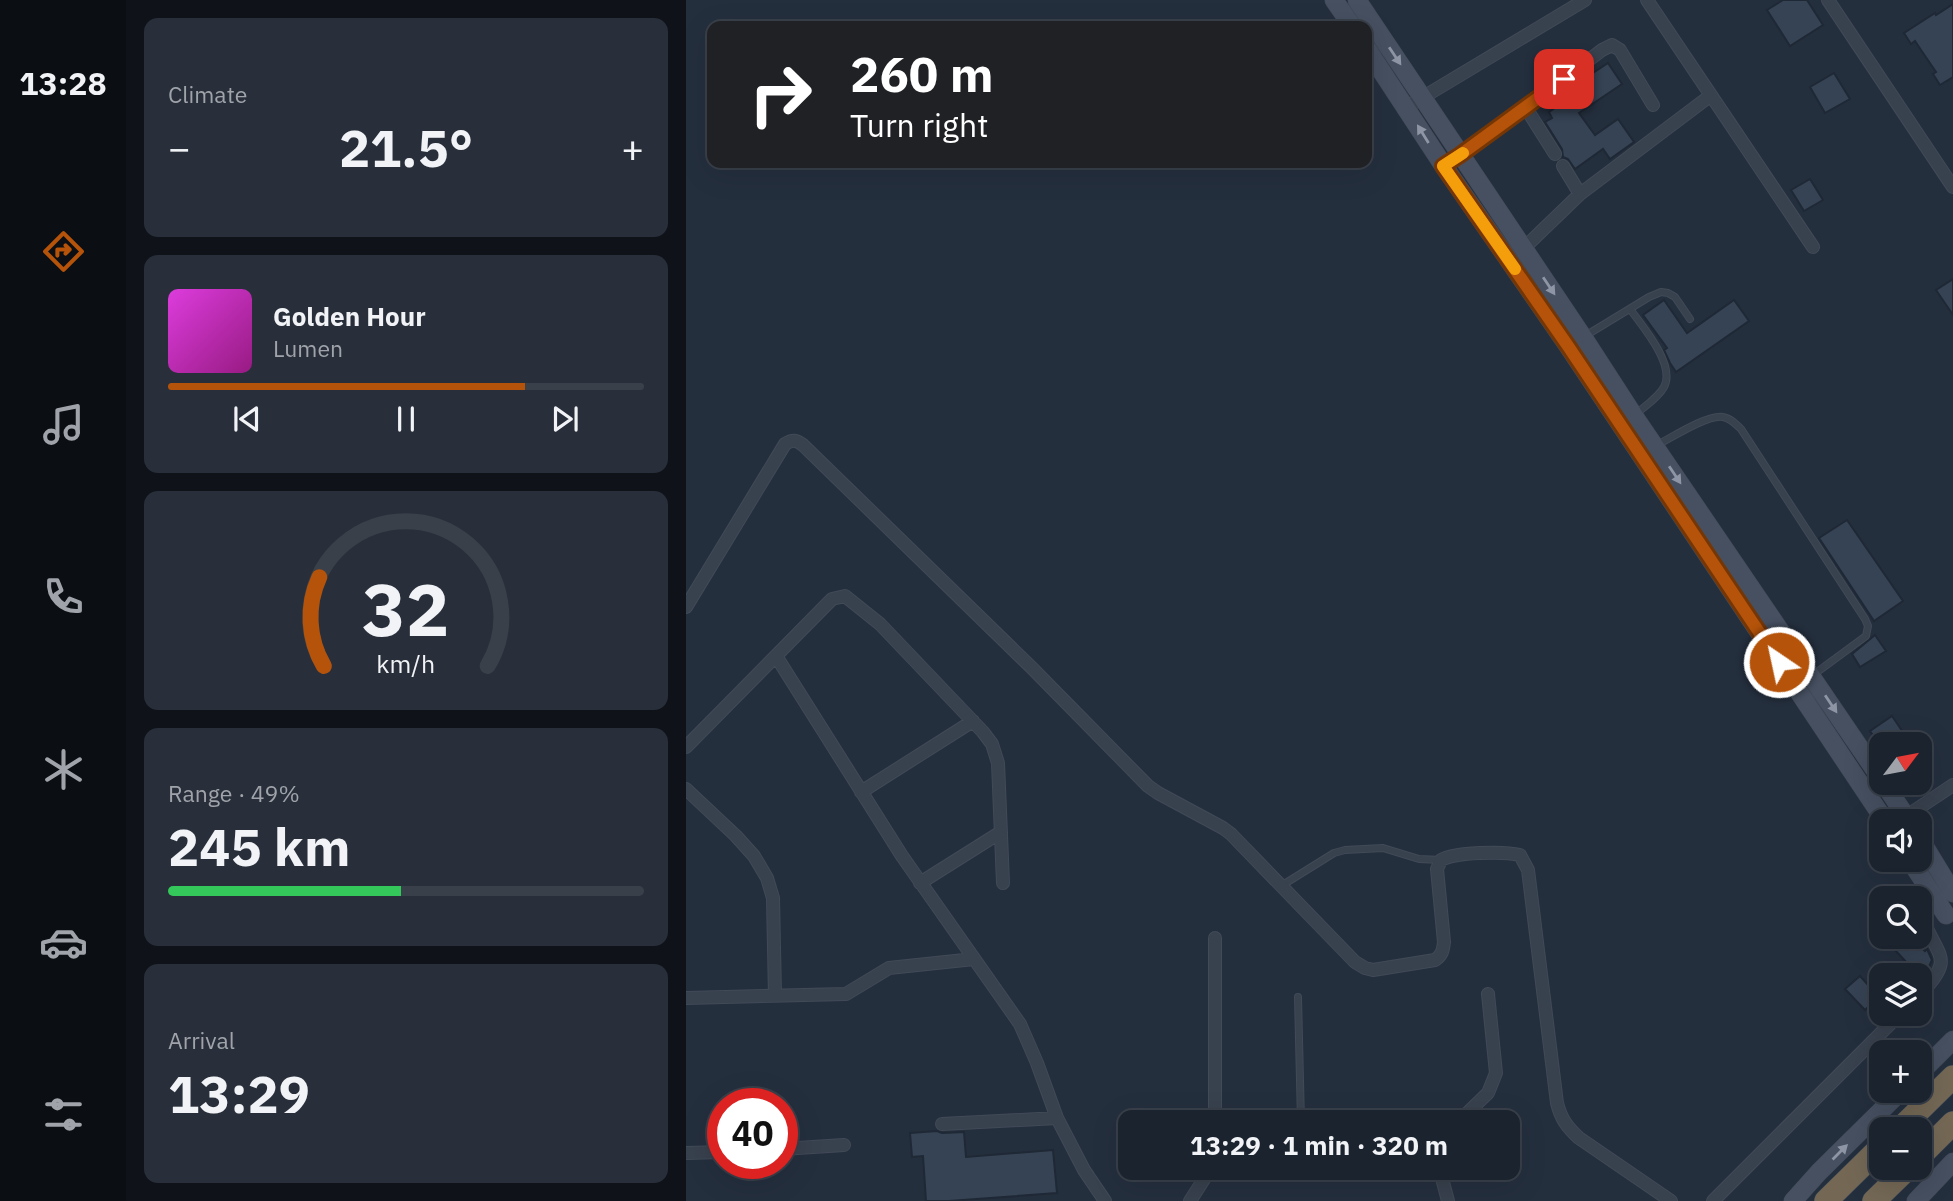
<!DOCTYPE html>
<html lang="en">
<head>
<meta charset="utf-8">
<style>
	:root { --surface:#1b232e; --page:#282f3a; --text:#f1f3f6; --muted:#a0a4aa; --line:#39404a; --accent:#b45309 }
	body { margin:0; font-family:"IBM Plex Sans",sans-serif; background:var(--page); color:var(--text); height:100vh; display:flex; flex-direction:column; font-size:26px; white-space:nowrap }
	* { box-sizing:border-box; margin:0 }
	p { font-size:23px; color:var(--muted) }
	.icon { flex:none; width:38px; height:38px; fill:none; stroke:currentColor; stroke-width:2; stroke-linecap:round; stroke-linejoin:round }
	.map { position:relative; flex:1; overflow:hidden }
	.panel { display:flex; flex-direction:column; gap:18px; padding:18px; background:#0f1319; width:560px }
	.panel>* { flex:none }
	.hud { position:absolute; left:21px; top:21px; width:665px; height:147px; border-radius:14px; box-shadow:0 7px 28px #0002,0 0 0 2px var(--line); background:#202124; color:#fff; overflow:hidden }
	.needle { width:46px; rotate:58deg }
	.tools { position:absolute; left:1183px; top:732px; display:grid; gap:14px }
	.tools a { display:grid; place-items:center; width:63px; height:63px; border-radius:14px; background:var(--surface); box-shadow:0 7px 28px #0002,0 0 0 2px var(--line); font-size:35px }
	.speed { position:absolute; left:21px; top:1088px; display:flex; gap:14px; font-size:35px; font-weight:700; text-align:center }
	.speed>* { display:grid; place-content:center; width:91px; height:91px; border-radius:50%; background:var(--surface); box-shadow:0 7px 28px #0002,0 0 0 2px var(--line); line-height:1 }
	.speed .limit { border:10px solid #d22; background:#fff; color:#111 }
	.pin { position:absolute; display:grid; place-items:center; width:60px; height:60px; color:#fff; margin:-30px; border-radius:14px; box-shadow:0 4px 10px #0006 }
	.me { position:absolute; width:77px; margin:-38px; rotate:326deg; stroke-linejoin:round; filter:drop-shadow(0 0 5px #0008) }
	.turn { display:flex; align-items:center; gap:24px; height:147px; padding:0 28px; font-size:32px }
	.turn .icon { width:91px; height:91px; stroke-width:2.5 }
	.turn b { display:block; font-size:49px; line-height:60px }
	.big { font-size:52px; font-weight:700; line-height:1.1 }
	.panel .widget { flex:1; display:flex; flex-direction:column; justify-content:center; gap:10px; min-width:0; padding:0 24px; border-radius:14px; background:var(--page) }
	.panel .dial { align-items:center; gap:0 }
	.dial svg { height:182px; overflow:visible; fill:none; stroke:var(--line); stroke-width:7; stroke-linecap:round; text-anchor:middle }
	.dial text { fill:var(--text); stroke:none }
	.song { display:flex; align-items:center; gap:21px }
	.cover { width:84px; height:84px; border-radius:10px; background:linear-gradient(135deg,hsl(300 70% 55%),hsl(310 70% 35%)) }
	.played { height:7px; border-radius:4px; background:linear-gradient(90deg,var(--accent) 75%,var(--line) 75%) }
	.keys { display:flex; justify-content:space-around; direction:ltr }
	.heat { display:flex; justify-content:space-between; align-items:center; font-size:38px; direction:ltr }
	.charge { height:10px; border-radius:5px; background:linear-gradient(90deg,#34c759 49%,var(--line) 0) }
	.trip { position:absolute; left:432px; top:1110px; width:402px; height:70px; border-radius:14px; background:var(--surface); box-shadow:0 7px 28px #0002,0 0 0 2px var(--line); font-weight:700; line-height:70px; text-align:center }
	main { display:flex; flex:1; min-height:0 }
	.dock { display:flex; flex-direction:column; width:126px; justify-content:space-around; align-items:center; background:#0b0e12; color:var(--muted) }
	.dock .icon { width:49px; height:49px }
	.dock .on { color:var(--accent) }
	.dock b { font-size:32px; color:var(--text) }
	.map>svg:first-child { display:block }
	.building { fill:#364354; stroke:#1f2835; stroke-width:2 }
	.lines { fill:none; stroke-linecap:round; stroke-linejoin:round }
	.lane-casing { stroke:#414a57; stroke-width:8 }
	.street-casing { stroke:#414a57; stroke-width:14 }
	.secondary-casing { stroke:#414a57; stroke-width:19 }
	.highway-casing { stroke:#434c59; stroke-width:24 }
	.lane { stroke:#38414e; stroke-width:6 }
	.street { stroke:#38414e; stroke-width:12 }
	.secondary { stroke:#465061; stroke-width:18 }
	.highway { stroke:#746855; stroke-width:23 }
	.oneway { fill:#8e96a5 }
	.route-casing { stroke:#753606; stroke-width:18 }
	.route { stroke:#b45309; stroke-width:12 }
	.slow { stroke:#f59e0b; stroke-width:12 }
</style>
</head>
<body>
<main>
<nav class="dock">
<b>13:28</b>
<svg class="icon on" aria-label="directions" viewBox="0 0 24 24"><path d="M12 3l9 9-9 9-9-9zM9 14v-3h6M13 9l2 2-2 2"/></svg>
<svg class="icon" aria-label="music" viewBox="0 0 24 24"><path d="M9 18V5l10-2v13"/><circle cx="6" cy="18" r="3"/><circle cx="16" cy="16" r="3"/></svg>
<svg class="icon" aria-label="phone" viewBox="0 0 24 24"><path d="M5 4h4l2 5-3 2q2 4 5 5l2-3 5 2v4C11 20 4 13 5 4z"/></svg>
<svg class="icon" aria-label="climate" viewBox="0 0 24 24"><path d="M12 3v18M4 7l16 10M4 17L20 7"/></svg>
<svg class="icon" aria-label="car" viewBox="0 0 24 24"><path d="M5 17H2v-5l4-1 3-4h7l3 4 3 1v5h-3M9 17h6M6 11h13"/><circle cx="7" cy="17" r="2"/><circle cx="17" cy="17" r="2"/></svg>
<svg class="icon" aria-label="filters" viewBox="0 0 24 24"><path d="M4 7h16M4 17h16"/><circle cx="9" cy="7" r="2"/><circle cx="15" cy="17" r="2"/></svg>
</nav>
<section class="panel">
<div class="widget"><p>Climate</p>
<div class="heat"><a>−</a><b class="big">21.5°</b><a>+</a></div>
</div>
<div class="widget">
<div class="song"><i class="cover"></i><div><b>Golden Hour</b><p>Lumen</p></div></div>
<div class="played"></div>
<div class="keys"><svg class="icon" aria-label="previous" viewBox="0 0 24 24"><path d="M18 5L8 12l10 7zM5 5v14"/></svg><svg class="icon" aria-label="pause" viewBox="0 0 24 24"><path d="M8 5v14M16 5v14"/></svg><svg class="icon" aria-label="next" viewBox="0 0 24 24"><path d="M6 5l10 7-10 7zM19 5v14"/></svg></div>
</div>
<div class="widget dial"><svg viewBox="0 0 100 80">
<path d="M14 69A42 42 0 1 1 86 69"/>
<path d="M14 69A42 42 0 0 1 12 30" stroke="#b45309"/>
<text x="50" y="56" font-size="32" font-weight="700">32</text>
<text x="50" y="72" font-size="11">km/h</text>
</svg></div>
<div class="widget"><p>Range · 49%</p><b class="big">245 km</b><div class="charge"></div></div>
<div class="widget"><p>Arrival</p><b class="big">13:29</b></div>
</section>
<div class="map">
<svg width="1267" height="1201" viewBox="0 0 1267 1201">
	<rect width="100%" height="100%" fill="#242f3e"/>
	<path class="building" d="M 1097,0 L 1121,0 L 1137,25 L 1104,46 L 1081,10 Z
		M 1267,4 L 1267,77 L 1254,85 L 1247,74 L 1250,72 L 1235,50 L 1229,41 L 1225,44 L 1218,33 L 1249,13 L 1250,15 Z
		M 922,63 L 936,84 L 893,113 L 909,135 L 932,119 L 948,142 L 924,159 L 917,149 L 889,169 L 882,159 L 877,157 L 876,149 L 859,122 L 866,118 L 863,112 L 873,105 L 869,98 Z
		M 1148,73 L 1164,99 L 1139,113 L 1124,87 Z
		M 1124,179 L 1137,200 L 1118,211 L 1105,190 Z
		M 1267,279 L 1267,315 L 1250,290 Z
		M 978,300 L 1001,333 L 1048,300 L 1063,321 L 990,372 L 984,363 L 978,350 L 981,348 L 957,315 Z
		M 1161,520 L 1217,601 L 1188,621 L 1133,538 Z
		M 1189,635 L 1200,651 L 1174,667 L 1166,654 Z
		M 1206,716 L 1225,744 L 1193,744 L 1184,731 Z
		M 1196,936 L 1223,936 L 1239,951 L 1241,949 L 1246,960 L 1239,975 L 1225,975 L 1218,968 L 1222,964 Z
		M 1174,976 L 1193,997 L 1179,1010 L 1159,989 Z
		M 251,1131 L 256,1133 L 278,1132 L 280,1157 L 367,1150 L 371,1193 L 263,1201 L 240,1201 L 237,1156 L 226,1157 L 224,1133 Z"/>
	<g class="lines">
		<defs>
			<path id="lane" d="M 944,309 C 957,327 990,365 978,387 C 972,398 959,406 950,414
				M 899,336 L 963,297 L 975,292 L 982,293 L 989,297 L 1004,319
				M 971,445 C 985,438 1022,414 1037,417 C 1044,418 1050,424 1055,429 L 1179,619 L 1182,626 L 1180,636 L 1127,675
				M 595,886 L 648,853 L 659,850 L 697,848 L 733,859 L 755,860
				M 612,997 L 615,1122"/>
			<path id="street" d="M 961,0 L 1127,247
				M 1142,0 L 1267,187
				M 729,102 L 899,0
				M 840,108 L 869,154
				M 757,165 L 840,108 L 916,50 L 926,45 L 934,50 L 967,105
				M 877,166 L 894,194
				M 837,249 L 894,194 L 1024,96
				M 0,607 L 99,444 C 107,439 110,440 117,445 L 346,668 L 462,786 L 472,793 L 537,828 L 545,834 L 669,962 L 679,968 L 687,970 L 749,960 C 756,955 757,951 758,942 L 751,869 L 755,860 C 769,852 818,851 834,855 L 842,870 L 871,1103 C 875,1119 881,1127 893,1138 L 985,1201
				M 90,656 L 216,856 L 334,1024 L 351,1063 L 371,1118 L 398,1170 L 419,1201
				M 0,747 L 146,599 L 159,596 L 194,624 L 297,732 L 306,744 L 312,763 L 317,883
				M 0,789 L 50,836 L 68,856 L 81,878 L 87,898 L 89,996
				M 175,792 L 287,721
				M 1213,821 L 1267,785
				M 234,883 L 315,832
				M 529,938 L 529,1122
				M 1234,995 C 1267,958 1255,961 1238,922 C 1235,917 1234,912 1235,906 C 1237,901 1242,896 1244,891
				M 0,998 L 160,994 L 203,968 L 288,959
				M 772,1122 L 802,1093 L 810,1073 L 802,994
				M 256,1124 L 371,1118
				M 96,1149 L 158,1145
				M 0,1153 L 37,1152
				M 753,1167 L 762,1201
				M 504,1201 L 520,1176 L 529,1167
				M 1027,1201 L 1215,1013"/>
			<path id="secondary" d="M 648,0 L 666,26
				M 671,0 L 897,337 L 948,416 L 1195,779
				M 681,49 L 757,165 L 882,346 L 1199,821
				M 1197,782 L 1223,821
				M 1234,839 L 1267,893
				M 1223,859 L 1260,915
				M 1234,1073 L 1267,1040
				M 1107,1201 L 1133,1172 L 1216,1090
				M 1230,1201 L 1267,1162"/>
			<path id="highway" d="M 1214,1129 L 1267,1077
				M 1234,1156 L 1267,1123
				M 1140,1201 L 1195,1147
				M 1188,1201 L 1223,1167"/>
		</defs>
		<use href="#lane" class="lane-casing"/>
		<use href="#street" class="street-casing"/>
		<use href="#secondary" class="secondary-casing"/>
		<use href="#highway" class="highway-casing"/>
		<use href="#lane" class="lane"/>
		<use href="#street" class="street"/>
		<use href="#secondary" class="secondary"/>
		<use href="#highway" class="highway"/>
	</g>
	<defs><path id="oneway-solid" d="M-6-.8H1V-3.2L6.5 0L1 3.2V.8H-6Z" transform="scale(1.75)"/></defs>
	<g class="oneway">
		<use href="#oneway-solid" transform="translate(709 56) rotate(56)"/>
		<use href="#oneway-solid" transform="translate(737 134) rotate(-122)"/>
		<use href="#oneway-solid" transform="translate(863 286) rotate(56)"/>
		<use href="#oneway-solid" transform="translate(989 475) rotate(56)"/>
		<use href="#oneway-solid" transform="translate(1145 704) rotate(56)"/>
		<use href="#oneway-solid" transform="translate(1154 1152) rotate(-45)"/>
	</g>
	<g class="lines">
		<defs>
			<path id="route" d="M 878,79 L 774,155 L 757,166 L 882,346 L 1093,662"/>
		</defs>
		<use href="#route" class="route-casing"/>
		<use href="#route" class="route"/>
		<path class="slow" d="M 777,153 L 757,166 L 829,269"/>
	</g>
</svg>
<div class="tools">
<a><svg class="needle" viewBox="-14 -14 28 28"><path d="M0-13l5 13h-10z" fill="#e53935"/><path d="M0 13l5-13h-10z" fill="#a0a4aa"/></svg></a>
<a><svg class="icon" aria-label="sound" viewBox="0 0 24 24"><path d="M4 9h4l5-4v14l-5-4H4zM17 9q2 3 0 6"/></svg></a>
<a><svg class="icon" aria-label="search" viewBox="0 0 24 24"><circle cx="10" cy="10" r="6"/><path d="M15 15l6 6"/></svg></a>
<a><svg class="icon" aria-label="layers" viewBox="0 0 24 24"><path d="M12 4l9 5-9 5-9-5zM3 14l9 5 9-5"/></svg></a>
<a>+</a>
<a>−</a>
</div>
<div class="speed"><div class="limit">40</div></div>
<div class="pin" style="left:878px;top:79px;background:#d93025"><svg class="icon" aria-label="arrive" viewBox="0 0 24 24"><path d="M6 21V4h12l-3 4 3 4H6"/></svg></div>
<svg class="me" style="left:1093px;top:662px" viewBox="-20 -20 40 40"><circle r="17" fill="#b45309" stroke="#fff" stroke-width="3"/><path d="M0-11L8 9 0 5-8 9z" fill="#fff"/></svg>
<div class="trip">13:29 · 1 min · 320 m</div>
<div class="hud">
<div class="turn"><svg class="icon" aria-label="right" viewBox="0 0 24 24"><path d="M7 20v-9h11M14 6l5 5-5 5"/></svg><div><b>260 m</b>Turn right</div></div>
</div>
</div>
</main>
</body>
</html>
